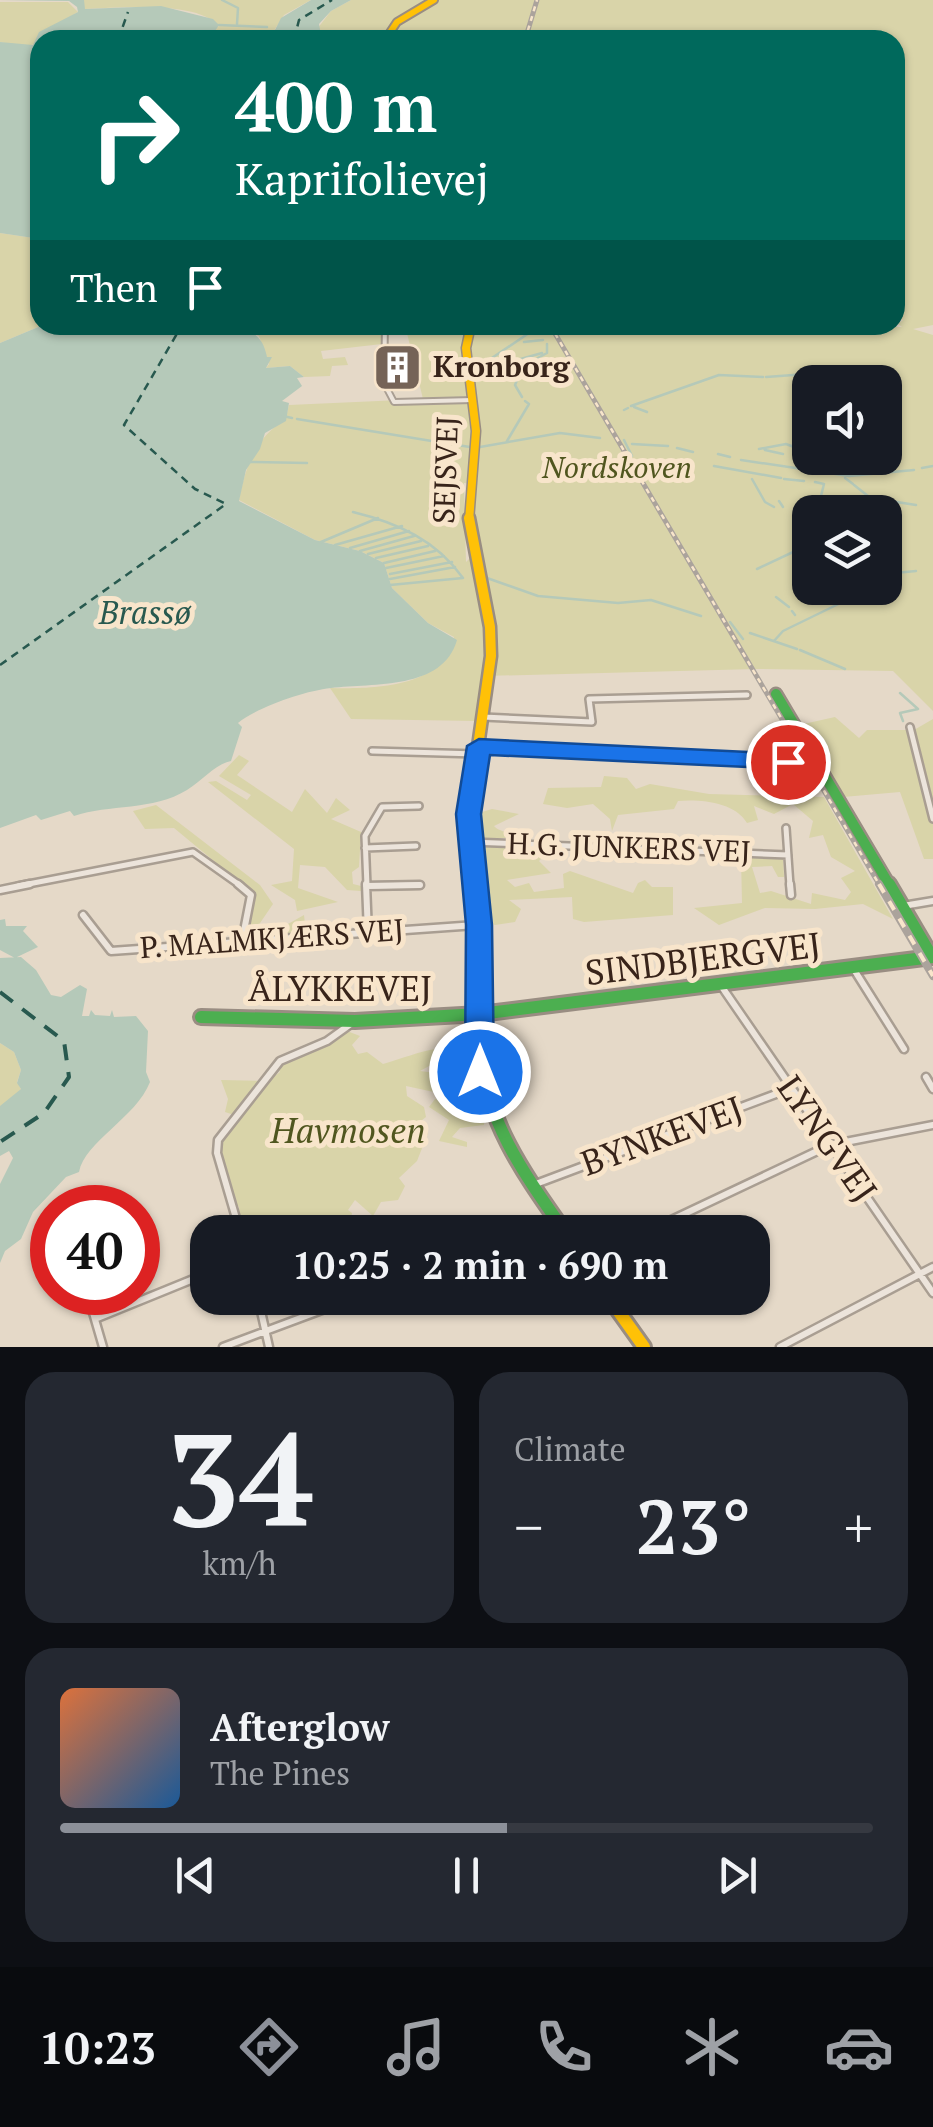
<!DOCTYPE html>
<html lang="en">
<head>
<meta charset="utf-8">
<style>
	:root { --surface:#171b24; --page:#242831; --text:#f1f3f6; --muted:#9ea1a6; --line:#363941; --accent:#8c9099 }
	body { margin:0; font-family:"PT Serif",serif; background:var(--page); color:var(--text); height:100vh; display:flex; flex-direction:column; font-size:38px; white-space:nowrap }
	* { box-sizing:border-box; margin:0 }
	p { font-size:32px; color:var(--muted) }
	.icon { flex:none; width:55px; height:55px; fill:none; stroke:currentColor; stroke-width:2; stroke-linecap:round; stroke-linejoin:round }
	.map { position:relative; height:1347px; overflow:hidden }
	.panel { display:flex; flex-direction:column; gap:25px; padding:25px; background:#0d0f14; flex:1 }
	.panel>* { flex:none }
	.banner { position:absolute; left:30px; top:30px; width:875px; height:305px; border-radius:30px; box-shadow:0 2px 8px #0004; background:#00695c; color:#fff; overflow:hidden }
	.controls { position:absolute; left:792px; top:365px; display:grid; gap:20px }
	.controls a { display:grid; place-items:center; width:110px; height:110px; border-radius:20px; background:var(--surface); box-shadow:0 2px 8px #0004; font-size:50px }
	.speed { position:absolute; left:30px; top:1185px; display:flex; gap:20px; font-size:50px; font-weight:700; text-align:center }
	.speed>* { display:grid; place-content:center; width:130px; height:130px; border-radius:50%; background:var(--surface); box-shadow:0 2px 8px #0004; line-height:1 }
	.speed .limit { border:15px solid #d22; background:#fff; color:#111 }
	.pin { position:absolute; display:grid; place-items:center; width:85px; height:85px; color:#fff; margin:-42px; border:5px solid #fff; border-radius:50%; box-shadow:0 2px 10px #0007 }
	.me { position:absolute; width:110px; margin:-55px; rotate:0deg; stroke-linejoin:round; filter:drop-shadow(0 0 8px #0008) }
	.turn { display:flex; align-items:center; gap:35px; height:210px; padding:0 40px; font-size:45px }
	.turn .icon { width:130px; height:130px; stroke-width:2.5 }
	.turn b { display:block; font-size:70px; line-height:85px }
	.then { display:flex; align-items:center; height:95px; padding:0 40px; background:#0003; gap:20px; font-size:38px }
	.big { font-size:75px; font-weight:800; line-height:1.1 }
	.panel .widget { flex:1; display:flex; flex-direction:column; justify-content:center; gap:15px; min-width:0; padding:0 35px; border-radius:30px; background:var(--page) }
	.panel .dial { align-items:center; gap:0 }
	.dial b { font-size:130px; line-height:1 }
	.song { display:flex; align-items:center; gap:30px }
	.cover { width:120px; height:120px; border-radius:15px; background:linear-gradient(135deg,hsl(20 70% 55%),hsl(210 70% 35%)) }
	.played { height:10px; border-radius:5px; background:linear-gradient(90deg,var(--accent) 55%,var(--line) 55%) }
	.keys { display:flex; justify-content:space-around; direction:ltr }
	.heat { display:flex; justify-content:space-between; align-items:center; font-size:55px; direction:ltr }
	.panel .tiles { flex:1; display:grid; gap:25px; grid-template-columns:1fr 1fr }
	.widget:last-child { grid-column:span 2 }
	.trip { position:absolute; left:190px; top:1215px; width:580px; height:100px; border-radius:30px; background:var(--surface); box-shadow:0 2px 8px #0004; font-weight:800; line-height:100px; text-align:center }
	.menu { display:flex; height:160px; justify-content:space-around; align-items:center; background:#090b0e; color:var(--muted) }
	.menu .icon { width:70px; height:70px }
	.menu .current { color:var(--accent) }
	.menu b { font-size:45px; color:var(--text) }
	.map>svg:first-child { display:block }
	.green { fill:#d9d4a9; fill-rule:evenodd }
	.water { fill:#b5c9b9 }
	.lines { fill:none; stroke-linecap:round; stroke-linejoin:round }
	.stream { stroke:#b5c9b9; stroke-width:2.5 }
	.ferry-far1 { stroke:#28594f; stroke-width:2.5; stroke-dasharray:8 6; stroke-linecap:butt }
	.ferry { stroke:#28594f; stroke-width:4; stroke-dasharray:16 12; stroke-linecap:butt }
	.street-far2-casing { stroke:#a99e92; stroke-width:8 }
	.street-far1-casing { stroke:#a99e92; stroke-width:10 }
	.street-casing { stroke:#a99e92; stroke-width:11 }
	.fast-far1-casing { stroke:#998d82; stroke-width:15 }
	.fast-casing { stroke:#998d82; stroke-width:18 }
	.slow-far3-casing { stroke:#998d82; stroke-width:10 }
	.slow-far2-casing { stroke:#998d82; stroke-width:11 }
	.slow-far1-casing { stroke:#998d82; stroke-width:15 }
	.slow-casing { stroke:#998d82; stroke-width:18 }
	.jam-far1-casing { stroke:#998d82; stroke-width:15 }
	.jam-casing { stroke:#998d82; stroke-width:18 }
	.street-far2 { stroke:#ece4db; stroke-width:4 }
	.street-far1 { stroke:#ece4db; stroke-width:5 }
	.street { stroke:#ece4db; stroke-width:6 }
	.fast-far1 { stroke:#4caf50; stroke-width:10 }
	.fast { stroke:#4caf50; stroke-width:12 }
	.slow-far3 { stroke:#ffc107; stroke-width:6 }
	.slow-far2 { stroke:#ffc107; stroke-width:8 }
	.slow-far1 { stroke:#ffc107; stroke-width:10 }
	.slow { stroke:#ffc107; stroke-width:12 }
	.jam-far1 { stroke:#c62828; stroke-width:10 }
	.jam { stroke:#c62828; stroke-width:12 }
	.rail-far1-casing { stroke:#aba39c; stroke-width:5 }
	.rail-casing { stroke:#aba39c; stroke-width:8 }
	.rail-far1 { stroke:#f8e5cb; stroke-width:2.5; stroke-dasharray:5; stroke-linecap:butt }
	.rail { stroke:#f8e5cb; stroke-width:4; stroke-dasharray:10; stroke-linecap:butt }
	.route { fill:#1a73e8; stroke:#114b97; stroke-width:2.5 }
	.labels { text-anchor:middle; stroke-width:10; stroke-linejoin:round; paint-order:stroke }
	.poi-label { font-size:30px; font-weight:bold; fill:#38241a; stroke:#f8e5cb; text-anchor:start }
	.park-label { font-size:30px; font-style:italic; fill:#50561f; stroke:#f8e5cb }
	.street-label { font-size:30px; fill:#38241a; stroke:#f8e5cb }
	.water-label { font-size:32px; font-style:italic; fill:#28594f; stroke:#f8e5cb }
	.near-street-label { font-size:35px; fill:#38241a; stroke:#f8e5cb }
	.near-park-label { font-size:35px; font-style:italic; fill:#50561f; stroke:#f8e5cb }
</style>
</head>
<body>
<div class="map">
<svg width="933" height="1347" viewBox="0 0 933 1347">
	<rect width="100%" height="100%" fill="#e5d9c8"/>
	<path class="green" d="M 84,0 L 311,0 L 284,15 L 275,29 L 281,31 L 281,40 L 191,40 L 219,26 C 196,0 117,8 84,9 Z
		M 351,0 L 933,0 L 933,325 L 913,329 L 933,335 L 933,711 L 893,671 L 756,669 L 484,676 L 476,721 L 351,719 L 330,688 C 375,689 443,688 454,637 L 428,623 L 392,588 L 384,563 L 360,551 L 315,540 L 239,500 C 244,470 258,433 285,421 L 289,405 L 423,399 L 405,325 L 902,327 L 898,324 L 903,320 L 895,317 L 895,40 L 315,40 L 321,34 L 314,33 L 331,11 ZM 810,382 L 885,382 L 885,458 L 810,458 ZM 464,483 L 475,484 L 475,553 L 466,562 ZM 810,512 L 885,512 L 885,588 L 810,588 Z
		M 0,2 L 68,2 L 78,12 C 62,21 43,39 32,45 C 23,50 9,43 0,42 Z
		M 0,233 L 40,239 L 43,325 L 0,343 Z
		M 239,326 L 347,326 L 331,328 L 334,334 L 383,329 L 382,344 L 321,351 L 323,359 L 345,357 L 348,365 L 332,366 L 330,376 L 304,377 L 290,366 L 266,368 L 269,364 L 259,336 Z
		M 835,717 L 859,738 L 867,730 L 914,730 L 933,719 L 933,859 L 924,859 L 900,792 L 843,797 L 799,725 Z
		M 239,755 L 249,761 L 237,775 L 292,812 L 305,789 L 327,813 L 336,798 L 350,810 L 331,819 L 361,832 L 359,867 L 352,872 L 353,884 L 361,886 L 361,891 L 347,890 L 325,867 L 300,865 L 298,888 L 338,902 L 297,911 L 295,900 L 271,885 L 292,881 L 294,849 L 208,782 L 216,781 L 247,800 L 251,795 L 219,776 Z
		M 604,776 L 627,778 L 636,789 L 650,784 L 709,794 L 824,797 L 893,919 L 863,904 L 815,909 L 765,908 L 719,925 L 694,908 L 742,903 L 741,857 L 783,857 L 784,877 L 778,877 L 772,866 L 752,867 L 760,893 L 771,891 L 811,904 L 812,893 L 845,900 L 851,892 L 841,878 L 855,871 L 831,857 L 823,835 L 809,838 L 813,821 L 793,804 L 774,814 L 754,806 L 758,820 L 747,823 C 735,802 700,799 678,801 L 674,809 L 618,815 L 612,831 L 610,819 L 593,804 L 567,808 L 543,804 L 548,788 L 601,787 Z
		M 156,805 L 260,885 L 273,904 L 258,926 L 279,929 L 304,915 L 306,933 L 244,936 L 255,895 L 174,828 L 145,829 L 133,811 Z
		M 492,809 L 519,814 L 494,826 C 500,833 519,835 529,834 L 531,838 L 477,838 L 479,813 Z
		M 485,845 L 553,847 L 539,861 L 551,873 L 507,880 L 515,887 L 529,883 L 534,892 L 564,888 L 563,874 L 570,871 L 633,893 L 638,883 L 645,880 L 652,887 L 673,887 L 673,915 L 584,922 L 573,919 L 572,897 L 509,900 L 521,909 L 515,922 L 495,925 L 486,921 L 479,849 Z
		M 347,1031 L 360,1036 L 352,1045 L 358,1054 L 367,1052 L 383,1064 C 401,1059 420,1051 436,1049 L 442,1059 L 420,1071 L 445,1074 L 454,1088 L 443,1094 L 406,1086 L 407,1096 L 424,1107 L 426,1117 L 417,1124 L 428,1133 L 417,1161 L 399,1178 L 405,1186 L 398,1200 L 381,1202 L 373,1216 L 355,1200 L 348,1210 L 352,1213 L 350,1228 L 343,1232 L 250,1232 L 240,1225 L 239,1207 C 227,1193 215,1155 225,1137 C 229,1130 236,1124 240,1117 L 225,1112 L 228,1099 L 221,1080 L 268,1081 L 280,1072 L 276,1065 L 284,1059 L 295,1059 C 308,1045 332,1043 347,1031 Z
		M 0,1043 L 14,1052 L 21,1070 L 17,1082 L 21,1089 L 0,1120 Z
		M 435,1099 L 455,1104 L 465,1114 L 485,1113 L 484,1125 L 460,1128 L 452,1137 L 467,1142 L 467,1147 L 439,1141 L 449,1120 L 429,1107 Z"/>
	<path class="water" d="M 0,0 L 84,0 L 85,9 L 161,6 L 213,19 L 219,25 L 213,34 L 191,40 L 40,40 L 40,239 L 0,233 L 0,42 L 33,45 L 39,32 L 78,12 L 77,7 L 69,1 Z
		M 311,0 L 351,0 L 331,11 L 319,24 L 321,35 L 315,40 L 281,40 L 281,32 L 275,30 L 281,18 Z
		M 43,325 L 239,325 C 254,333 263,337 267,357 L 272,357 L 266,368 L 290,366 L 304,377 L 297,378 L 302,386 L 282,401 L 289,403 L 286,421 L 265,433 L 260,449 L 246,470 L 239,501 L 315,540 L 360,551 L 384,563 L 392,588 L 428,623 L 457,640 C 443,690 374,683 331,688 C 304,691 258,707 238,723 L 242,727 L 231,761 C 215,764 202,781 187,790 C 153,811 109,804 74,816 L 70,811 L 41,820 L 36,815 L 0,828 L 0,343 Z
		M 5,919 L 6,926 L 27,926 L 23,931 L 38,947 L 15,958 L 0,950 L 0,920 Z
		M 21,957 L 36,970 L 51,995 L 61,997 L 80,985 L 87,989 L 82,1016 L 89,1016 L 91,1010 L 95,1015 L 110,1016 L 112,1010 L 114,1017 L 136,1016 L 148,1031 L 146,1072 L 150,1082 C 136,1118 85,1141 79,1172 L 66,1177 L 33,1212 L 21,1239 L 5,1251 L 0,1263 L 0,1184 L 13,1158 L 9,1151 L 0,1156 L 0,1106 L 21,1089 L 17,1083 L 21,1070 L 14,1052 L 0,1043 L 0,958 Z"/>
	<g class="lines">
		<path class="stream" d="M 222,0 L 238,8 L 237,24
			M 219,25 L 267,27
			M 524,342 L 543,340
			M 480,366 L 529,333
			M 488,368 L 542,353
			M 766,377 L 807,374
			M 522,397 L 515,385 L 523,366 L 547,353 L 547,344
			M 631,406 L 719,375 L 763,377
			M 634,407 L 647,412
			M 624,410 L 628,408
			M 283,416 L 292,418
			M 297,419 L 450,444
			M 624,440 L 632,456
			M 507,441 L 529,404 L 525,401
			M 632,444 L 668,446
			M 457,445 L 470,447
			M 480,447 L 560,433 L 600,438
			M 677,448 L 693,452
			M 759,449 L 786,444 L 810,453
			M 765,450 L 783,454
			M 718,454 L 730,457
			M 741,460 L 849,476 L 914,470
			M 250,462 L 307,463
			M 714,466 L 781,478
			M 922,468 L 933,466
			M 845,478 L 853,484
			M 752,479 L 765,502 L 774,507
			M 784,479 L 804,481
			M 815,482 L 824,484 L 820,500 L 871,498 L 916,505
			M 854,485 L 868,496
			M 875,500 L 891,510
			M 779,501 L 783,507
			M 353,512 C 398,523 436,540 463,578 L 390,585
			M 321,542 L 378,518
			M 335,545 L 402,526
			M 350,548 L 409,531
			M 360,551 L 414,536
			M 798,552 L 810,555
			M 368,554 L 421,541
			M 376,558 L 428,546
			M 885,560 L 889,553
			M 384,563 L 435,551
			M 386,568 L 444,556
			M 757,569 L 808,545 L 807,534
			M 390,574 L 452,562
			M 885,574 L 916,571
			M 487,578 L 538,596 L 618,603 L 651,600 L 701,616
			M 390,579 L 455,567
			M 776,597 L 789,607
			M 792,611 L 795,615
			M 730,622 L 743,639
			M 750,633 L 797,649
			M 774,641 L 783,631 L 859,594
			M 800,650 L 845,669
			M 900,693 L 918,709 L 900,713 L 903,721"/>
		<path class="ferry-far1" d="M 118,40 L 128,12
			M 121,40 L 124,27
			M 294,40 L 299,20 L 332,0
			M 0,665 L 226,504 L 195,489 L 124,425 L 182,325"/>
		<path class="ferry" d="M 0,992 L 64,1041 L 69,1077 L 44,1113 L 0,1142"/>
		<defs>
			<path id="street-far2" d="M 385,325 L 384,383 L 394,402 L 473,400"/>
			<path id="street-far1" d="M 483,717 L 592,722 L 589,699 L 747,695
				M 910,727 L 933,819
				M 479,746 L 788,761 L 796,763 L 812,785
				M 372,751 L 477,754
				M 786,828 L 790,886
				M 471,842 L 788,855
				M 365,848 L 416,846
				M 18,886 L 193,852 L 241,886
				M 366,886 L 420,885
				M 367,886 L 365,836 L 382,807 L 419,806"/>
			<path id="street" d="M 238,884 L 251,895 L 242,941
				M 366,884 L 368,933
				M 790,884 L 791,895
				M 366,886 L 420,885
				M 0,890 L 30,884
				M 903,906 L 933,901
				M 83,915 L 111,951 L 476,925
				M 853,968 L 904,1049
				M 722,987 L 933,1293
				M 926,1077 L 933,1089
				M 533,1185 L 792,1088
				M 240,1232 L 217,1153 L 218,1140 L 280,1061 L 327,1041 L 352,1023
				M 526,1232 L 557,1221
				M 646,1232 L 830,1145 L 933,1125
				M 87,1292 L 103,1347
				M 258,1298 L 269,1347
				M 95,1319 L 208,1273
				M 223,1347 L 354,1298
				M 780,1347 L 933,1267"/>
			<path id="fast-far1" d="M 776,694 L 890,886"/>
			<path id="fast" d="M 201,1017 L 355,1021 L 480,1014 L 932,957 L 889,884
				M 480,1051 C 486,1122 525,1175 565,1232"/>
			<path id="slow-far3" d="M 385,40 L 397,22 L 434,0"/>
			<path id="slow-far2" d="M 469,521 L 476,431 L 466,348 L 471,325"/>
			<path id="slow-far1" d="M 469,518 L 490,627 L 491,656 L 472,788"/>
			<path id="slow" d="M 609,1298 L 644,1347"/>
			<path id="jam-far1" d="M 472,788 L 469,813 L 476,886"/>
			<path id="jam" d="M 475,884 L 480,1051"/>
		</defs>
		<use href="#street-far2" class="street-far2-casing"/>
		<use href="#street-far1" class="street-far1-casing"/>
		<use href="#street" class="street-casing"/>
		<use href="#fast-far1" class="fast-far1-casing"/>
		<use href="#fast" class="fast-casing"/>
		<use href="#slow-far3" class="slow-far3-casing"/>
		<use href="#slow-far2" class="slow-far2-casing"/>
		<use href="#slow-far1" class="slow-far1-casing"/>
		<use href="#slow" class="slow-casing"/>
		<use href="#jam-far1" class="jam-far1-casing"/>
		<use href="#jam" class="jam-casing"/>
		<use href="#street-far2" class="street-far2"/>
		<use href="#street-far1" class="street-far1"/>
		<use href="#street" class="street"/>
		<use href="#fast-far1" class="fast-far1"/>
		<use href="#fast" class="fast"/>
		<use href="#slow-far3" class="slow-far3"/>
		<use href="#slow-far2" class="slow-far2"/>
		<use href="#slow-far1" class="slow-far1"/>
		<use href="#slow" class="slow"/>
		<use href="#jam-far1" class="jam-far1"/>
		<use href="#jam" class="jam"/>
		<defs>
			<path id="rail-far1" d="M 525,40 L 537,0
				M 550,325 L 880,886"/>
			<path id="rail" d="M 879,884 L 933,976"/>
		</defs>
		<use href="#rail-far1" class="rail-far1-casing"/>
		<use href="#rail" class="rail-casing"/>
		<use href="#rail-far1" class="rail-far1"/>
		<use href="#rail" class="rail"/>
	</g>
	<path class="route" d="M 479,739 L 788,754 L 800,762 L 788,769 L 490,755 L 481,814 L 492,925 L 494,1072 L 490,1080 L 469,1080 L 465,1072 L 466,925 L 456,814 L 467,746 Z"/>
	<defs>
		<symbol id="building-square" viewBox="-11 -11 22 22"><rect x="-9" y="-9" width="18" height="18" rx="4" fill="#756357" stroke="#f8e5cb"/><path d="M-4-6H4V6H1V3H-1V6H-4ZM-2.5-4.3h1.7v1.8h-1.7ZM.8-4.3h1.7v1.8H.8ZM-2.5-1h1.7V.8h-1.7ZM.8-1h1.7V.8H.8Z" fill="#fff"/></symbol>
	</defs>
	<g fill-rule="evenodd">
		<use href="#building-square" x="370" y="340" width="55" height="55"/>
	</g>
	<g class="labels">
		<g class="poi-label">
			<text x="433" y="377">Kronborg</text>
		</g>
		<g class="park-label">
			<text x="617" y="478">Nordskoven</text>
		</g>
		<g class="street-label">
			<text transform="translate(446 470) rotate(-88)" y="10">SEJSVEJ</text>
			<text transform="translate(629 848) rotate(2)" y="10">H.G. JUNKERS VEJ</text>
			<text transform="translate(272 939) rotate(-4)" y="10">P. MALMKJÆRS VEJ</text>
		</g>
		<g class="water-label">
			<text x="145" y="624">Brassø</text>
		</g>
		<g class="near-street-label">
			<text transform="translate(703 959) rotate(-7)" y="12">SINDBJERGVEJ</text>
			<text x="340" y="1001">ÅLYKKEVEJ</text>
			<text transform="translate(662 1136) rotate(-20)" y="12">BYNKEVEJ</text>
			<text transform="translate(827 1139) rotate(55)" y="12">LYNGVEJ</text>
		</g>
		<g class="near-park-label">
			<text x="348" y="1143">Havmosen</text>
		</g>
	</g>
</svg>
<div class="controls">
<a><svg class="icon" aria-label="sound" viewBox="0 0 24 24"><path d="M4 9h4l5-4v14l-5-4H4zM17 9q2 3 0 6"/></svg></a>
<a><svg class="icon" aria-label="layers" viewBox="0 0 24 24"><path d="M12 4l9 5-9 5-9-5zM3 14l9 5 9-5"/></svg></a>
</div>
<div class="speed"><div class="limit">40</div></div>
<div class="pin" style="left:788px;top:762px;background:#d93025"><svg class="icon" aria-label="arrive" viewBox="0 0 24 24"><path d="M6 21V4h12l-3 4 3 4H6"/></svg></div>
<svg class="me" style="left:480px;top:1072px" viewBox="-20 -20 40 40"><circle r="17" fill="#1a73e8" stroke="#fff" stroke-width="3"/><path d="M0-11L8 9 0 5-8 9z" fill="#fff"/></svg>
<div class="trip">10:25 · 2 min · 690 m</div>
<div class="banner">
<div class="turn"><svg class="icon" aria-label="right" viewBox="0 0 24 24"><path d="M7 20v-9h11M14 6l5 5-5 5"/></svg><div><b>400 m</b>Kaprifolievej</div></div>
<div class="then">Then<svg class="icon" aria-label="arrive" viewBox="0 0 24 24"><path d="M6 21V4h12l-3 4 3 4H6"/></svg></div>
</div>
</div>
<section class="panel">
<div class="tiles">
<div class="widget dial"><b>34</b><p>km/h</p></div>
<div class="widget"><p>Climate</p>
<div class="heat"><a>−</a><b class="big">23°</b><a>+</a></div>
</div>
<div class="widget">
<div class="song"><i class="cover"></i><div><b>Afterglow</b><p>The Pines</p></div></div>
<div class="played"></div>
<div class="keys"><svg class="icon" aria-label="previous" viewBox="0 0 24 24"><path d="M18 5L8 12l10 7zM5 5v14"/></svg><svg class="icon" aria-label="pause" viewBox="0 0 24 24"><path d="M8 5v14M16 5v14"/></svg><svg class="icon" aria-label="next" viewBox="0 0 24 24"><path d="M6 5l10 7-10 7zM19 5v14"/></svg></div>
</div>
</div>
</section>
<nav class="menu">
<b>10:23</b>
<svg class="icon current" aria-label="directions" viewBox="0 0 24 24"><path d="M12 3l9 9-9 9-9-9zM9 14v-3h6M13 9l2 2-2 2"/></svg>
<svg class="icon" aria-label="music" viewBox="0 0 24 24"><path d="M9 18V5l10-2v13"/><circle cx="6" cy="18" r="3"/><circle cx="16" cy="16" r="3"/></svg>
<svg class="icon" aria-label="phone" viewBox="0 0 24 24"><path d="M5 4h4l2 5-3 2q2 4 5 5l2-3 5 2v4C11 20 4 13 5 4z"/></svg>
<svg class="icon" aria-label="climate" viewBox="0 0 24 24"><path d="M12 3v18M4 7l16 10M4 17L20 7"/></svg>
<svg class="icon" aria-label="car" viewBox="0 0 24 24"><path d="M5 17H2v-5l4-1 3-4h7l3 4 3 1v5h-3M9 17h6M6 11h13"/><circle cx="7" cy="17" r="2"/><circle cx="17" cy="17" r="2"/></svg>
</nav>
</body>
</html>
